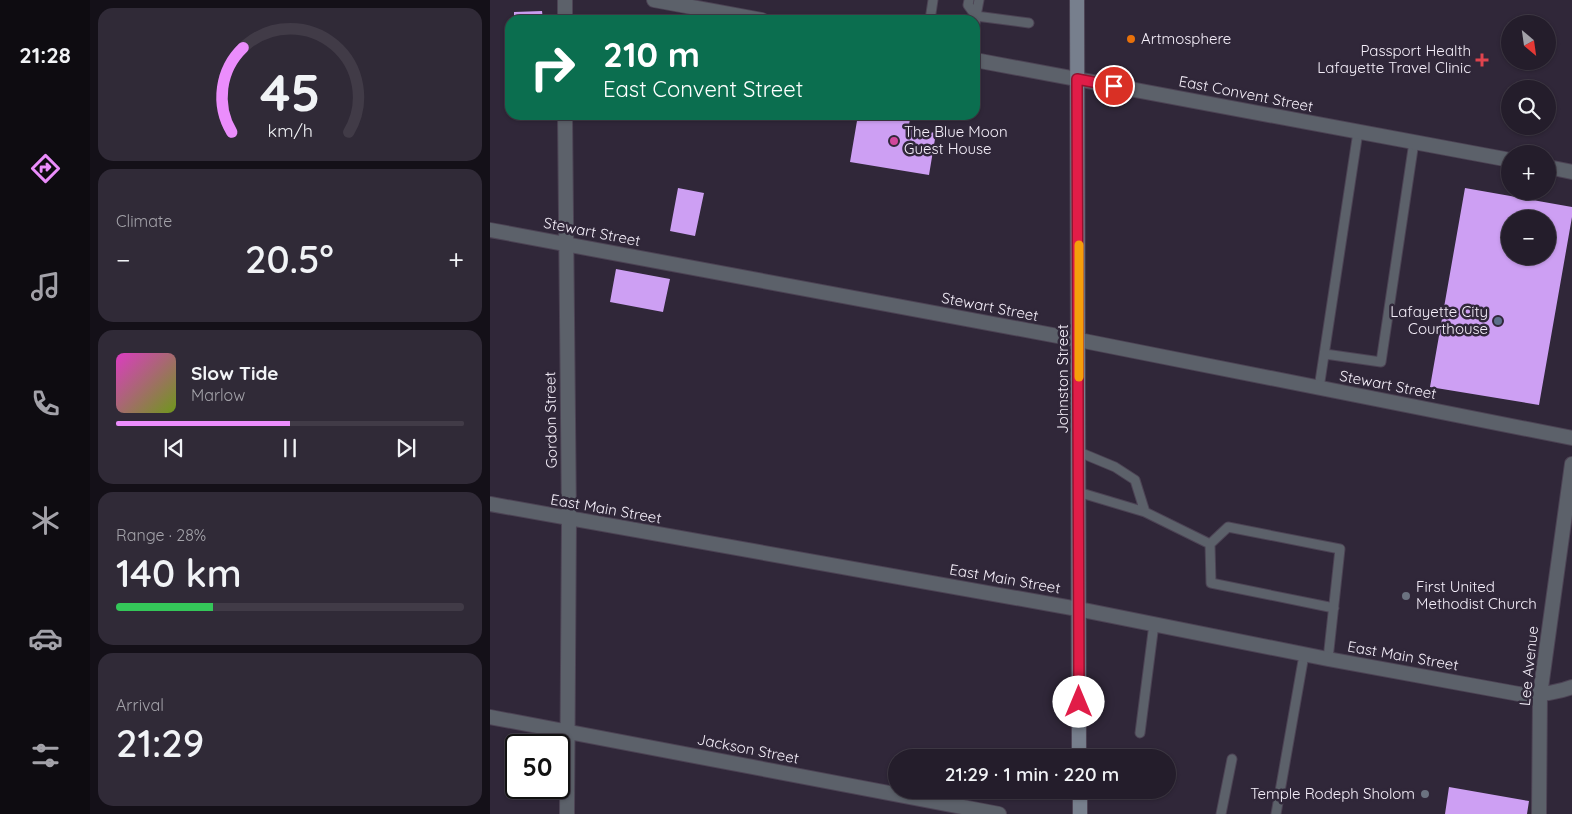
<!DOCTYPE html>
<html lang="en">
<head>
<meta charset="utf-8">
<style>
	:root { --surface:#241d2b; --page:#302a37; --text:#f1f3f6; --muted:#a3a2a9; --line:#413b47; --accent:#eb8dfc }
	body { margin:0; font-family:Quicksand,sans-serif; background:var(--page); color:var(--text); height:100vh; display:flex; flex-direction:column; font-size:19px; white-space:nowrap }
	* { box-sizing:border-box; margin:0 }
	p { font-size:16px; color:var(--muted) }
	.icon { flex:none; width:28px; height:28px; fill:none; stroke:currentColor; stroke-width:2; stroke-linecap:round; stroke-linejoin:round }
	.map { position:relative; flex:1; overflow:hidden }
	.panel { display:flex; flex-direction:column; gap:8px; padding:8px; background:#141018; width:400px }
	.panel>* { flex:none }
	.guide { position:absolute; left:15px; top:15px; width:475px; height:105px; border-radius:15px; box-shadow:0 1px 4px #0004,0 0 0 1px var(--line); background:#0b6e4f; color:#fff; overflow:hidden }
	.needle { width:32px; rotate:151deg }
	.fabs { position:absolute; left:1011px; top:15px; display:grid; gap:10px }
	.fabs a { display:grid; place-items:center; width:55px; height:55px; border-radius:50%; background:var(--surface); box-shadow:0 1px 4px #0004,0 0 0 1px var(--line); font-size:25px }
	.speed { position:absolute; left:15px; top:734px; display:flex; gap:10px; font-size:25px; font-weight:700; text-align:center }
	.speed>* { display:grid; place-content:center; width:65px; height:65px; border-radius:50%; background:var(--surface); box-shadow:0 1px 4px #0004,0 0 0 1px var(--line); line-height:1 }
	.speed .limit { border:2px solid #111; border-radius:8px; background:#fff; color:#111 }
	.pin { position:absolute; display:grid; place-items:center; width:42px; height:42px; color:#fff; margin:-21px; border:2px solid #fff; border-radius:50%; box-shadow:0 1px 5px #0007 }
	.me { position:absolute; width:55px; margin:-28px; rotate:0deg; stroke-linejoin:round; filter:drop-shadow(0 0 4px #0008) }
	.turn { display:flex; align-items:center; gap:18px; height:105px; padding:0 15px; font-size:22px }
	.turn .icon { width:65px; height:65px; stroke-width:2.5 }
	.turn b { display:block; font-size:35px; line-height:42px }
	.big { font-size:38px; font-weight:600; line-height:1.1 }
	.panel .tile { flex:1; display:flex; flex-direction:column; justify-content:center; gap:8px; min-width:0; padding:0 18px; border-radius:15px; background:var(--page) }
	.panel .dial { align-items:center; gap:0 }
	.dial svg { height:130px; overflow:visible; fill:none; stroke:var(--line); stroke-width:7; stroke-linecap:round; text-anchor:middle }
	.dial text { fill:var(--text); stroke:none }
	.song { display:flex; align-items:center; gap:15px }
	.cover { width:60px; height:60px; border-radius:8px; background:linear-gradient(135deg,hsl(310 70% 55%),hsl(80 70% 35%)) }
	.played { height:5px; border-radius:2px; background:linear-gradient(90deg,var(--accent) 50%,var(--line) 50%) }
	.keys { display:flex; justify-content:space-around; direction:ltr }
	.heat { display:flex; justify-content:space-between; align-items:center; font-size:28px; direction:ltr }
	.charge { height:8px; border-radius:4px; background:linear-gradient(90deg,#34c759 28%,var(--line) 0) }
	.trip { position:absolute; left:398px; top:749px; width:288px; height:50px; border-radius:25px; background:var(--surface); box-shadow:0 1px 4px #0004,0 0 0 1px var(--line); font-weight:600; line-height:50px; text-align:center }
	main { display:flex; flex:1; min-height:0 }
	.menu { display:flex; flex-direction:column; width:90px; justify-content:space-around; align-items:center; background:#0e0c11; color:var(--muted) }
	.menu .icon { width:35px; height:35px }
	.menu .current { color:var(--accent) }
	.menu b { font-size:22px; color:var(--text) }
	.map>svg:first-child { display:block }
	.building { fill:#cd9ff3; fill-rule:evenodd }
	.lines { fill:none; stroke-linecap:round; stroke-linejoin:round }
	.service-casing { stroke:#4c4354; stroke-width:11 }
	.minor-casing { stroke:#4c4354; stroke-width:16 }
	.secondary-casing { stroke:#4c4354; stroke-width:16 }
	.service { stroke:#5c616a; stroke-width:9 }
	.minor { stroke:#5c616a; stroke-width:14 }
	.secondary { stroke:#777f8d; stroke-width:14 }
	.route-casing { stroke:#92132f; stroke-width:12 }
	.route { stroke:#e11d48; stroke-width:9 }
	.slow { stroke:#f59e0b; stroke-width:9 }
	.food-dot { fill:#e8710a; stroke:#302739; stroke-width:2 }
	.health-dot { fill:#e0444e; stroke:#302739; stroke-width:2 }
	.hotel-dot { fill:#d1479c; stroke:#302739; stroke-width:2 }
	.service-dot { fill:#5c6f8a; stroke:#302739; stroke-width:2 }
	.worship-dot { fill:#6b7280; stroke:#302739; stroke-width:2 }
	.labels { text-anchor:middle; stroke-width:5; stroke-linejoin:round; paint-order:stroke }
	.poi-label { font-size:15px; fill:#f5effa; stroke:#302739; text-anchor:start }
	.street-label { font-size:15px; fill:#f5effa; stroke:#302739 }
</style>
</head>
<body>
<main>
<nav class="menu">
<b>21:28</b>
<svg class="icon current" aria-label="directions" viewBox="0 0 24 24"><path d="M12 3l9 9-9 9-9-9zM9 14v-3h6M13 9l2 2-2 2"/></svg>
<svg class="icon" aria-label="music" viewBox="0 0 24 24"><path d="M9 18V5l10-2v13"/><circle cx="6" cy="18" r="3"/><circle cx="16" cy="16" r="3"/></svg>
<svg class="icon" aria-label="phone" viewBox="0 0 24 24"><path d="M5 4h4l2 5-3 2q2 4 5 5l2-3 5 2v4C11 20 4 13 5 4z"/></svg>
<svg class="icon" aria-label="climate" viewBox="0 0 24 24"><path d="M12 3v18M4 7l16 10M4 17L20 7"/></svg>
<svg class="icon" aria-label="car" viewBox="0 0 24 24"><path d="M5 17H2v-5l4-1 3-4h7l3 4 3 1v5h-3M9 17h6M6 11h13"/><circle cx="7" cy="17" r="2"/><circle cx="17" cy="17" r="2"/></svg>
<svg class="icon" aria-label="filters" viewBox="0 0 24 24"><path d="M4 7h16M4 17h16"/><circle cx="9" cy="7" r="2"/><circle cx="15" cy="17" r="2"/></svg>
</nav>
<section class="panel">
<div class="tile dial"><svg viewBox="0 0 100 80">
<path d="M14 69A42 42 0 1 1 86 69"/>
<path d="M14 69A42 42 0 0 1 21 17" stroke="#eb8dfc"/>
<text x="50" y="56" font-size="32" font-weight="700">45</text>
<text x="50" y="72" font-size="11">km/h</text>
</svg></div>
<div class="tile"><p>Climate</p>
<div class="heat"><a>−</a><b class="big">20.5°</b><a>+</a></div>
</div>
<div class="tile">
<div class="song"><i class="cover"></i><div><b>Slow Tide</b><p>Marlow</p></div></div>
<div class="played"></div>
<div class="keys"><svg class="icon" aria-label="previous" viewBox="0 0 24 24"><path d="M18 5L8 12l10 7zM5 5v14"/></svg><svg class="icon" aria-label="pause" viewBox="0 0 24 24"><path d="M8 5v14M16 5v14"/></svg><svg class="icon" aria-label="next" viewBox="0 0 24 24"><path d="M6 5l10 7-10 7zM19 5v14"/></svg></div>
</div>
<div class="tile"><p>Range · 28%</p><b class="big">140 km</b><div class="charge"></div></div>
<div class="tile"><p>Arrival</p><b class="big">21:29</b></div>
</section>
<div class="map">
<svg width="1082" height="814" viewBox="0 0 1082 814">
	<rect width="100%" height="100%" fill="#302739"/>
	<path class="building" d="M 52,11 L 53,20 L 24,20 L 24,12 Z
		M 368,115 L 421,115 L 418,129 L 446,133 L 439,175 L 360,162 Z
		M 188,188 L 214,193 L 205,236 L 180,231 Z
		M 975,188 L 1082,207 L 1082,217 L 1049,405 L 940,387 ZM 1020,219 L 1058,219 L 1058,256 L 1020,256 Z
		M 126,269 L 180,279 L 173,312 L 120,302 Z
		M 959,787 L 1039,801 L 1037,814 L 955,814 Z"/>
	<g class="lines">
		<defs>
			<path id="service" d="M 479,0 L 478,5 L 486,16
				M 486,16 L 489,0
				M 440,20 L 443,0
				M 485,24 L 486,16 L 539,23
				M 835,354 L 891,362 L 924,142
				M 829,388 L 868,132
				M 589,452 L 625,467 L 645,480 L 655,512
				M 588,492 L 655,512 L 720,544
				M 838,659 L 850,549 L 738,527 L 720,544 L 721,583 L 844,608
				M 650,733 L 664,624
				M 731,814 L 742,759
				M 786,814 L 814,655"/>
			<path id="minor" d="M 75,0 L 75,20
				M 164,0 L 272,20
				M 485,60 L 1020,160
				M 75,115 L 79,519 L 77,814
				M 1058,167 L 1082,172
				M 0,230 L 589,340 L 1082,438
				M 0,504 L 588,609 L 838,659 L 1029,694 C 1048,695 1064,694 1082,687
				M 0,717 L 509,814
				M 1049,814 L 1050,695 L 1082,464"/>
			<path id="secondary" d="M 587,0 L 589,758
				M 590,790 L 590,814"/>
		</defs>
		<use href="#service" class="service-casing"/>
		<use href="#minor" class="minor-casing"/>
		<use href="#secondary" class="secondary-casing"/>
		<use href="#service" class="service"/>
		<use href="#minor" class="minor"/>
		<use href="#secondary" class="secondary"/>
	</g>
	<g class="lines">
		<defs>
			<path id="route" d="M 589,702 L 587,79 L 624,86"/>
		</defs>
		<use href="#route" class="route-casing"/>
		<use href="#route" class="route"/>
		<path class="slow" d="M 589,245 L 589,377"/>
	</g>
	<circle class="food-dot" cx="641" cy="39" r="5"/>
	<path class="health-dot" d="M989.5 52.5h5v5h5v5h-5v5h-5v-5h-5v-5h5z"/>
	<circle class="hotel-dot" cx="404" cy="141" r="5"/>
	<circle class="service-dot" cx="1008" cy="321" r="5"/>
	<g class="worship-dot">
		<circle cx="916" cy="596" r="5"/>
		<circle cx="935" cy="794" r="5"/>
	</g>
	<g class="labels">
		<g class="poi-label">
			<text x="651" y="44">Artmosphere</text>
			<text x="981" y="56" text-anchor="end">Passport Health<tspan x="981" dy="17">Lafayette Travel Clinic</tspan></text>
			<text x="414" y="137">The Blue Moon<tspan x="414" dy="17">Guest House</tspan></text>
			<text x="998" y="317" text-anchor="end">Lafayette City<tspan x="998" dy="17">Courthouse</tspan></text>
			<text x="926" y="592">First United<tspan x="926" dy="17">Methodist Church</tspan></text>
			<text x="925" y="799" text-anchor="end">Temple Rodeph Sholom</text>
		</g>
		<g class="street-label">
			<text transform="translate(756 94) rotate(11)" y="5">East Convent Street</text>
			<text transform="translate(102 232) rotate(11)" y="5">Stewart Street</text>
			<text transform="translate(500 307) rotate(11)" y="5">Stewart Street</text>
			<text transform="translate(573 379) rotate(-90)" y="5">Johnston Street</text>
			<text transform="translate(898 385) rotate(11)" y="5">Stewart Street</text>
			<text transform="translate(61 420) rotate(-91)" y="5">Gordon Street</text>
			<text transform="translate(116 509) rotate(10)" y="5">East Main Street</text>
			<text transform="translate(515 579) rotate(10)" y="5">East Main Street</text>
			<text transform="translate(913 656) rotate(10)" y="5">East Main Street</text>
			<text transform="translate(1039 666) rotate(-84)" y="5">Lee Avenue</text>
			<text transform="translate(258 749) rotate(11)" y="5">Jackson Street</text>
		</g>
	</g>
</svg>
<div class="fabs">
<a><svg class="needle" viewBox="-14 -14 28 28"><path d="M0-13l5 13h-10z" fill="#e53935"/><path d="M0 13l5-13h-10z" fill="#a3a2a9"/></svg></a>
<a><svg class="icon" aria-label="search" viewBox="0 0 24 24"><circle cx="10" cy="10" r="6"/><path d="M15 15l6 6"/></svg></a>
<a>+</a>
<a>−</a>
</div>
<div class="speed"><div class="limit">50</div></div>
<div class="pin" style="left:624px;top:86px;background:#d93025"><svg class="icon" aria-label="arrive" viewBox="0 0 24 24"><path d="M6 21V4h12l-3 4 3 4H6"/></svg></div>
<svg class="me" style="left:589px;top:702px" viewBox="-20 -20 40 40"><circle r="19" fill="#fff"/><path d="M0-13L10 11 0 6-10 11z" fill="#e11d48"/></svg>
<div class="trip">21:29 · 1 min · 220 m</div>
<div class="guide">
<div class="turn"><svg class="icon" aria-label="right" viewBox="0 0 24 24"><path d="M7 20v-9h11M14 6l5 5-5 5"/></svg><div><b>210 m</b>East Convent Street</div></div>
</div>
</div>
</main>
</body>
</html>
